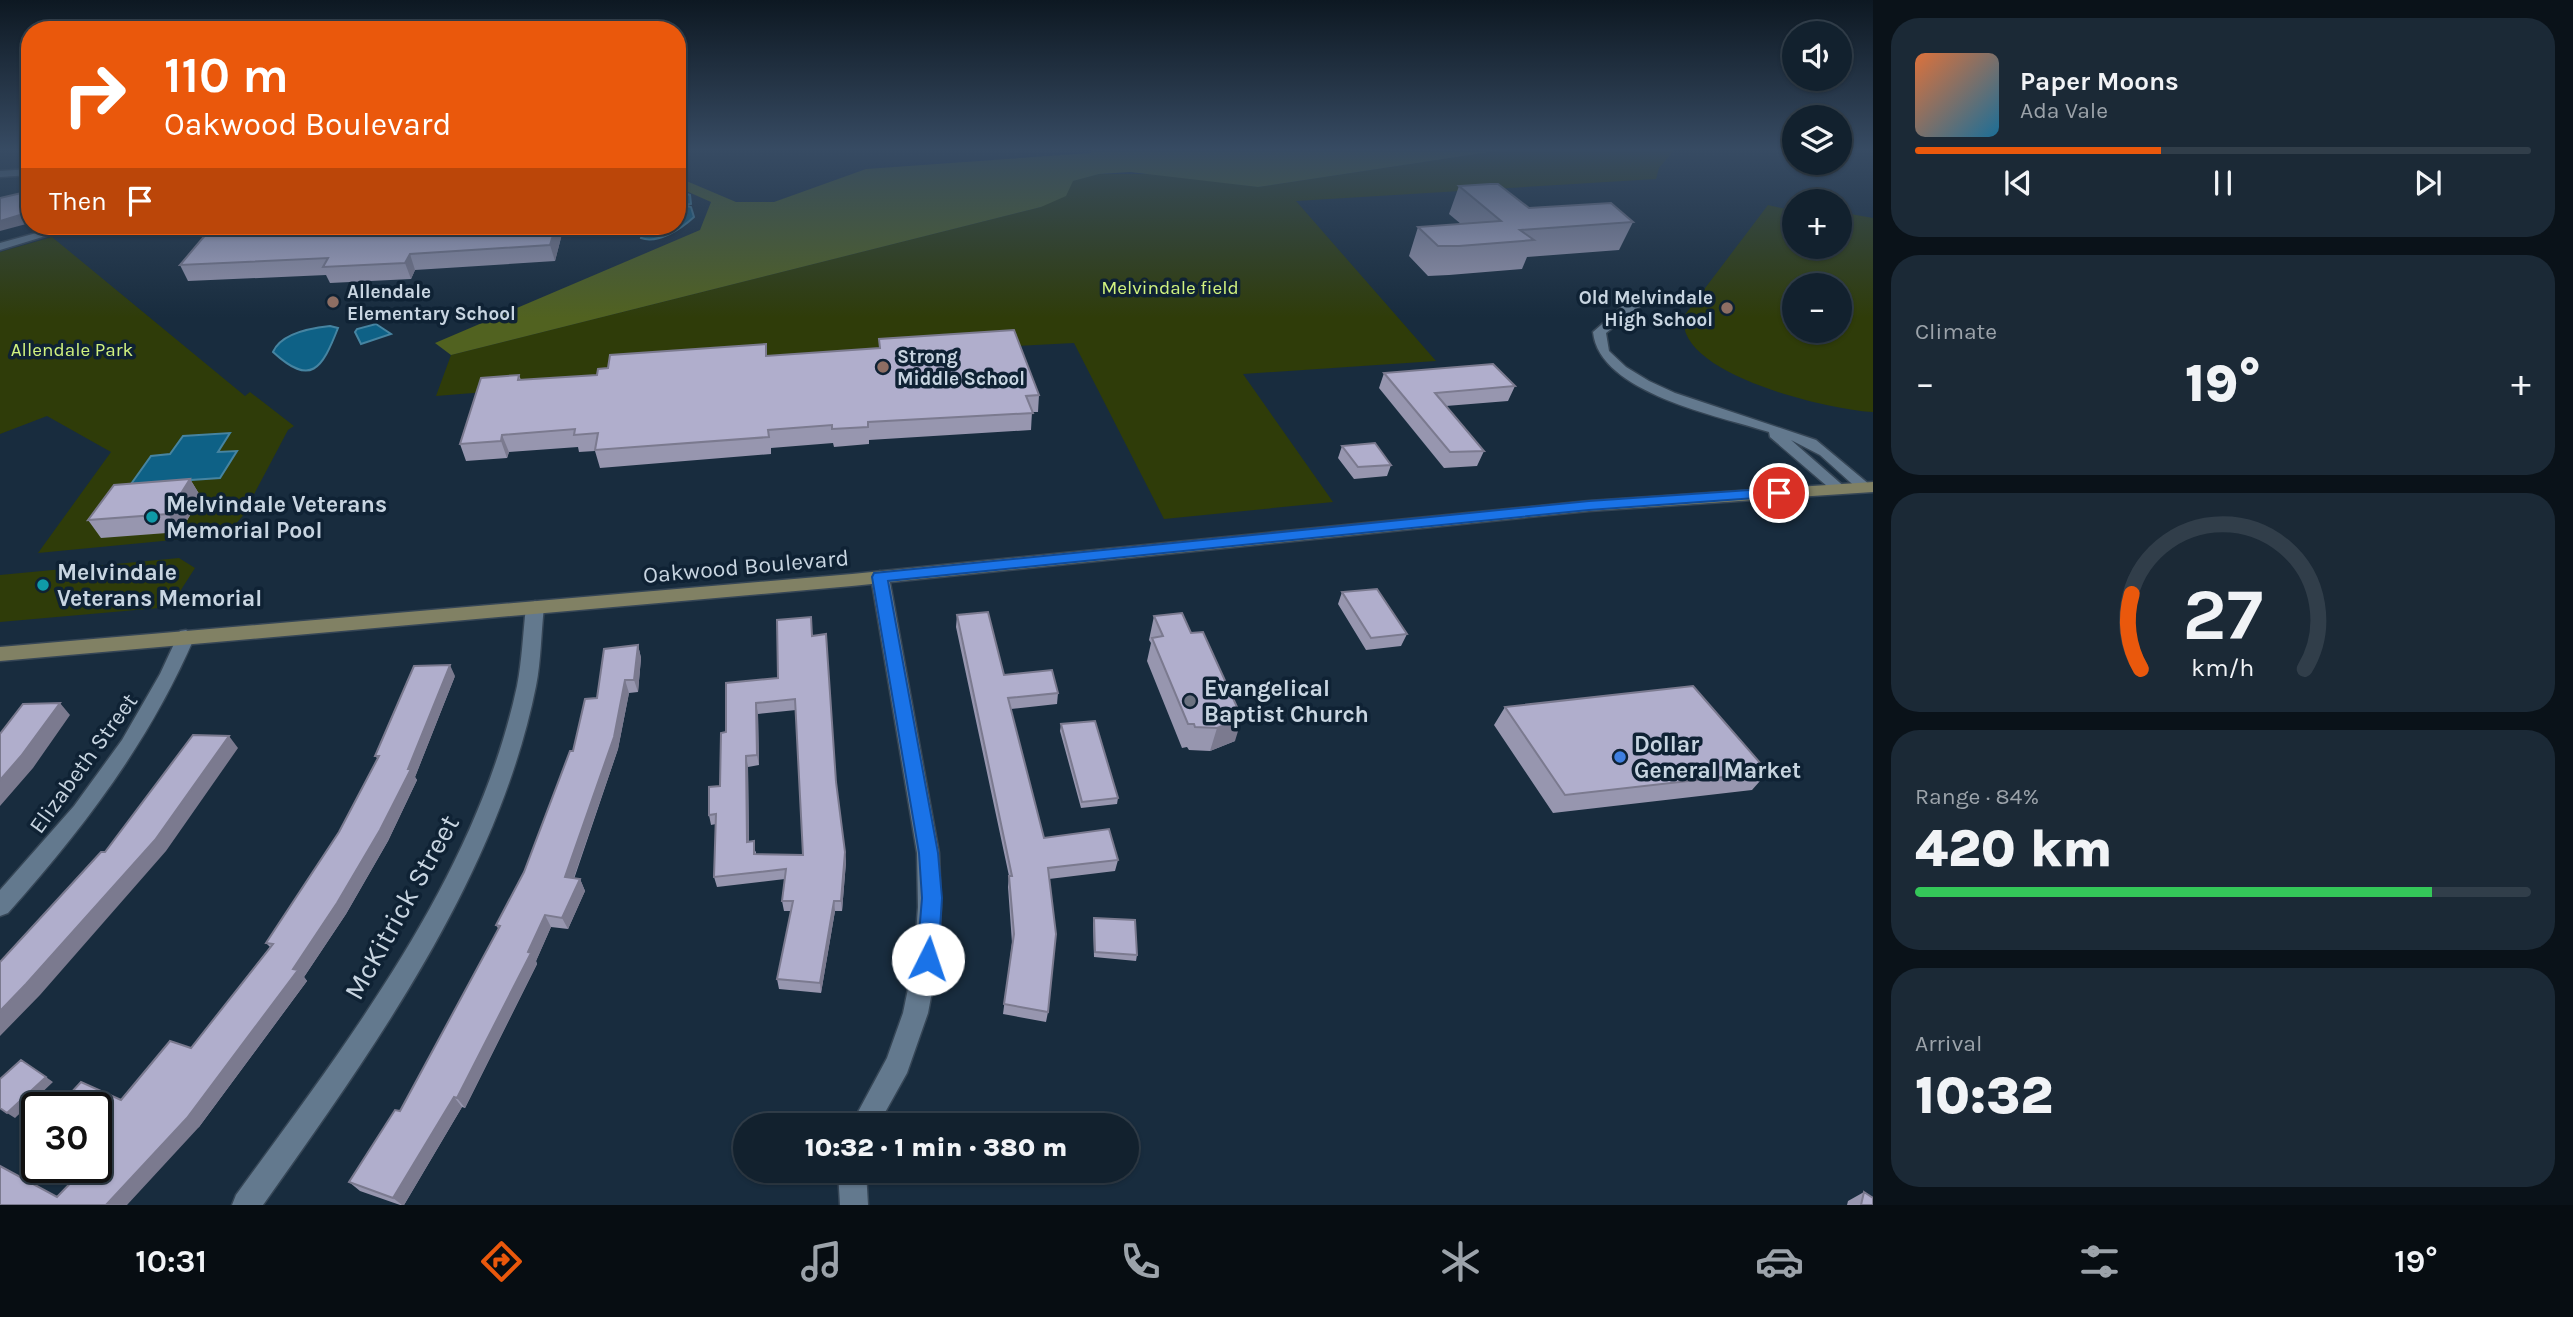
<!DOCTYPE html>
<html lang="en">
<head>
<meta charset="utf-8">
<style>
	:root { --surface:#12212e; --page:#1b2936; --text:#f1f3f6; --muted:#9ca3aa; --line:#313e4a; --accent:#ea580c }
	body { margin:0; font-family:Karla,sans-serif; background:var(--page); color:var(--text); height:100vh; display:flex; flex-direction:column; font-size:26px; white-space:nowrap }
	* { box-sizing:border-box; margin:0 }
	p { font-size:23px; color:var(--muted) }
	.icon { flex:none; width:38px; height:38px; fill:none; stroke:currentColor; stroke-width:2; stroke-linecap:round; stroke-linejoin:round }
	.map { position:relative; flex:1; overflow:hidden }
	.side { display:flex; flex-direction:column; gap:18px; padding:18px; background:#0a1219; width:700px }
	.side>* { flex:none }
	.banner { position:absolute; left:21px; top:21px; width:665px; height:214px; border-radius:28px; box-shadow:0 2px 5px #0004,0 0 0 2px var(--line); background:#ea580c; color:#fff; overflow:hidden }
	.fabs { position:absolute; left:1782px; top:21px; display:grid; gap:14px }
	.fabs a { display:grid; place-items:center; width:70px; height:70px; border-radius:50%; background:var(--surface); box-shadow:0 2px 5px #0004,0 0 0 2px var(--line); font-size:35px }
	.speed { position:absolute; left:21px; top:1092px; display:flex; gap:14px; font-size:35px; font-weight:700; text-align:center }
	.speed>* { display:grid; place-content:center; width:91px; height:91px; border-radius:50%; background:var(--surface); box-shadow:0 2px 5px #0004,0 0 0 2px var(--line); line-height:1 }
	.speed .limit { border:4px solid #111; border-radius:10px; background:#fff; color:#111 }
	.pin { position:absolute; display:grid; place-items:center; width:60px; height:60px; color:#fff; margin:-30px; border:4px solid #fff; border-radius:50%; box-shadow:0 2px 7px #0007 }
	.me { position:absolute; width:77px; margin:-38px; rotate:4deg; stroke-linejoin:round; filter:drop-shadow(0 0 5px #0008) }
	.turn { display:flex; align-items:center; gap:24px; height:147px; padding:0 28px; font-size:32px }
	.turn .icon { width:91px; height:91px; stroke-width:2.5 }
	.turn b { display:block; font-size:49px; line-height:60px }
	.then { display:flex; align-items:center; height:66px; padding:0 28px; background:#0003; gap:14px; font-size:26px }
	.big { font-size:52px; font-weight:800; line-height:1.1 }
	.side .card { flex:1; display:flex; flex-direction:column; justify-content:center; gap:10px; min-width:0; padding:0 24px; border-radius:28px; background:var(--page) }
	.side .dial { align-items:center; gap:0 }
	.dial svg { height:182px; overflow:visible; fill:none; stroke:var(--line); stroke-width:7; stroke-linecap:round; text-anchor:middle }
	.dial text { fill:var(--text); stroke:none }
	.song { display:flex; align-items:center; gap:21px }
	.cover { width:84px; height:84px; border-radius:10px; background:linear-gradient(135deg,hsl(20 70% 55%),hsl(200 70% 35%)) }
	.played { height:7px; border-radius:4px; background:linear-gradient(90deg,var(--accent) 40%,var(--line) 40%) }
	.keys { display:flex; justify-content:space-around; direction:ltr }
	.heat { display:flex; justify-content:space-between; align-items:center; font-size:38px; direction:ltr }
	.charge { height:10px; border-radius:5px; background:linear-gradient(90deg,#34c759 84%,var(--line) 0) }
	.trip { position:absolute; left:733px; top:1113px; width:406px; height:70px; border-radius:35px; background:var(--surface); box-shadow:0 2px 5px #0004,0 0 0 2px var(--line); font-weight:800; line-height:70px; text-align:center }
	.tabs { display:flex; height:112px; justify-content:space-around; align-items:center; background:#070d12; color:var(--muted) }
	.tabs .icon { width:49px; height:49px }
	.tabs .selected { color:var(--accent) }
	.tabs b { font-size:32px; color:var(--text) }
	main { display:flex; flex:1; min-height:0 }
	.map>svg:first-child { display:block }
	.green { fill:#2f3c09; fill-rule:evenodd }
	.forest { fill:#516220 }
	.water { fill:#0e6186; stroke:#4684a1; stroke-width:2 }
	.lines { fill:none; stroke-linecap:round; stroke-linejoin:round }
	.street-casing { stroke:#364656; stroke-width:3 }
	.secondary-casing { stroke:#364656; stroke-width:3 }
	.street { fill:#63798e; fill-rule:evenodd }
	.secondary { fill:#818164; fill-rule:evenodd }
	.wall { fill:#9796af; fill-rule:evenodd }
	.shaded-wall { fill:#7b7a8f }
	.building { fill:#b0aecc; stroke:#7b7a8f; stroke-width:2; fill-rule:evenodd }
	.route { fill:#1a73e8; stroke:#114b97; stroke-width:2 }
	.education-dot { fill:#8d6e63; stroke:#0f2234; stroke-width:2.5 }
	.culture-dot { fill:#0f9aa8; stroke:#0f2234; stroke-width:2.5 }
	.worship-dot { fill:#6b7280; stroke:#0f2234; stroke-width:2.5 }
	.shop-dot { fill:#3f7fe0; stroke:#0f2234; stroke-width:2.5 }
	.labels { text-anchor:middle; stroke-width:7; stroke-linejoin:round; paint-order:stroke }
	.far-park-label { font-size:19px; fill:#d1f27f; stroke:#0f2234 }
	.far-poi-label { font-size:19px; font-weight:bold; fill:#c8d5e1; stroke:#0f2234; text-anchor:start }
	.poi-label { font-size:23px; font-weight:bold; fill:#c8d5e1; stroke:#0f2234; text-anchor:start }
	.street-label { font-size:23px; fill:#c8d5e1; stroke:#0f2234 }
	.near-street-label { font-size:28px; fill:#c8d5e1; stroke:#0f2234 }
</style>
</head>
<body>
<main>
<div class="map">
<svg width="1873" height="1205" viewBox="0 0 1873 1205">
	<rect width="100%" height="100%" fill="#182c3e"/>
	<path class="green" d="M 1509,149 L 1675,149 L 1659,168 L 1656,179 L 1296,201 L 1436,361 L 1243,374 L 1333,502 L 1164,519 L 1074,343 L 771,359 L 608,382 L 436,396 L 451,355 L 1041,207 L 1072,181 L 1099,174 L 1159,174 L 1258,187 Z
		M 1768,205 L 1794,211 L 1794,247 L 1839,247 L 1839,212 L 1873,218 L 1873,412 C 1831,410 1674,375 1684,316 ZM 1794,285 L 1839,285 L 1839,331 L 1794,331 Z
		M 52,237 L 245,396 L 250,392 L 294,426 L 288,430 L 242,517 L 225,535 L 38,553 L 111,452 L 47,416 L 0,434 L 0,252 Z
		M 179,558 L 195,568 L 170,607 L 0,622 L 0,575 Z"/>
	<path class="forest" d="M 1091,149 L 1509,149 L 1258,187 L 1130,172 L 1099,174 L 1073,181 L 1066,196 L 1041,207 L 451,355 L 435,343 L 700,230 L 711,202 L 677,187 L 677,177 L 736,202 L 774,202 L 866,169 L 1091,153 Z"/>
	<path class="water" d="M 677,190 L 690,195 L 691,204 L 683,205 L 691,207 L 694,217 C 681,229 658,244 641,238 L 644,226 L 677,226 Z
		M 376,324 L 391,334 L 361,344 L 355,332 L 357,329 Z
		M 330,326 L 338,328 C 322,369 311,387 273,352 C 281,333 311,328 330,326 Z
		M 230,433 L 218,452 L 237,451 L 220,478 L 131,484 L 151,456 L 170,454 L 183,436 Z"/>
	<g class="lines">
		<defs>
			<path id="street" d="M 30,169 L 30,175 L 0,177 L 0,171 Z
				M 62,226 L 78,226 L 0,250 L 0,243 Z
				M 1639,292 L 1649,295 L 1639,307 L 1606,333 L 1609,351 L 1626,367 L 1649,381 L 1675,393 L 1816,440 L 1870,485 L 1873,488 L 1870,491 L 1860,491 L 1820,455 L 1791,440 L 1847,489 L 1844,492 L 1834,492 L 1770,437 L 1769,432 C 1719,416 1599,393 1593,332 Z
				M 880,571 L 889,577 L 939,853 L 941,907 L 938,960 L 928,1013 L 907,1073 L 878,1125 L 851,1125 L 887,1058 L 903,1013 L 914,960 L 918,907 L 917,853 L 871,577 Z
				M 535,601 L 544,607 C 541,633 541,661 536,686 C 498,876 373,1050 263,1205 L 232,1205 L 236,1195 C 348,1041 476,877 517,686 C 522,661 523,633 526,607 Z
				M 186,630 L 195,636 C 150,741 84,828 8,913 L 0,916 L 0,890 L 74,806 L 122,740 L 160,674 L 180,631 Z
				M 838,1171 L 866,1171 L 868,1205 L 840,1205 Z"/>
			<path id="secondary" d="M 1873,482 L 1873,492 L 1589,511 L 852,586 L 0,661 L 0,647 L 852,574 L 1589,501 Z"/>
		</defs>
		<use href="#street" class="street-casing"/>
		<use href="#secondary" class="secondary-casing"/>
		<use href="#street" class="street"/>
		<use href="#secondary" class="secondary"/>
	</g>
	<path class="wall" d="M 1459,186 L 1529,208 L 1633,222 L 1619,250 L 1527,257 L 1522,269 L 1449,275 L 1428,276 L 1409,256 L 1418,227 L 1461,224 L 1449,214 Z
		M 303,226 L 562,226 L 563,230 L 555,261 L 415,270 L 411,279 L 330,283 L 326,275 L 188,281 L 180,265 L 301,228 Z
		M 879,339 L 1039,395 L 1038,412 L 1032,412 L 1031,430 L 869,440 L 869,444 L 834,447 L 833,443 L 771,448 L 771,454 L 600,468 L 595,451 L 579,452 L 578,447 L 509,452 L 507,458 L 466,461 L 460,444 L 519,375 L 521,380 L 597,375 L 608,368 L 766,344 L 767,356 L 879,348 Z
		M 1384,373 L 1515,386 L 1508,401 L 1446,406 L 1484,451 L 1477,466 L 1444,468 L 1379,388 Z
		M 1342,446 L 1391,465 L 1387,476 L 1354,479 L 1338,458 Z
		M 190,479 L 201,497 L 180,532 L 101,538 L 88,520 Z
		M 1342,592 L 1407,634 L 1401,646 L 1366,650 L 1338,604 Z
		M 957,615 L 1004,675 L 1058,693 L 1057,704 L 1011,709 L 1044,838 L 1118,860 L 1115,871 L 1049,879 L 1048,1012 L 1046,1022 L 1003,1014 L 1012,943 L 1008,887 L 1009,876 L 956,627 Z
		M 1154,616 L 1235,741 L 1210,751 L 1189,750 L 1187,747 L 1182,748 L 1147,661 L 1151,643 L 1149,640 Z
		M 813,636 L 837,790 L 846,862 L 842,911 L 835,911 L 821,993 L 779,989 L 777,979 L 791,911 L 784,911 L 782,901 L 785,879 L 717,887 L 714,877 L 716,824 L 711,825 L 709,815 L 720,786 L 726,732 L 778,678 ZM 796,710 L 803,855 L 756,854 L 756,852 L 749,842 L 748,767 L 759,765 L 758,714 Z
		M 638,645 L 641,658 L 638,692 L 629,693 L 618,749 L 574,879 L 580,879 L 585,891 L 568,929 L 551,927 L 536,961 L 537,964 L 465,1108 L 462,1107 L 404,1205 L 400,1205 L 360,1191 L 349,1182 L 400,1111 L 499,930 L 496,925 L 524,872 L 573,751 L 597,698 Z
		M 455,676 L 415,777 L 417,780 L 388,841 L 346,914 L 304,977 L 307,981 L 199,1127 L 57,1197 L 103,1149 L 96,1146 L 96,1108 L 121,1100 L 191,1048 L 270,947 L 266,943 L 339,832 L 378,759 L 375,756 Z
		M 1505,707 L 1768,772 L 1752,790 L 1553,813 L 1494,725 Z
		M 1061,724 L 1118,798 L 1117,804 L 1081,808 L 1060,731 Z
		M 1094,918 L 1137,955 L 1136,961 L 1094,957 L 1093,923 Z
		M 1864,1192 L 1873,1205 L 1847,1205 L 1848,1201 Z"/>
	<path class="shaded-wall" d="M 30,212 L 30,223 L 0,231 L 0,221 Z
		M 556,226 L 562,226 L 563,230 L 555,261 L 550,245 Z
		M 410,254 L 415,270 L 411,279 L 405,263 Z
		M 502,435 L 509,452 L 507,458 L 501,441 Z
		M 190,479 L 201,497 L 180,532 L 168,514 Z
		M 638,645 L 641,658 L 638,692 L 634,680 Z
		M 450,665 L 455,676 L 415,777 L 417,780 L 388,841 L 346,914 L 304,977 L 307,981 L 199,1127 L 127,1205 L 106,1205 L 293,969 L 408,769 Z
		M 625,680 L 629,693 L 618,749 L 570,889 L 565,877 Z
		M 60,703 L 70,715 L 33,768 L 0,806 L 0,780 Z
		M 756,703 L 758,714 L 759,765 L 757,755 Z
		M 1242,718 L 1235,741 L 1210,751 L 1217,728 Z
		M 229,736 L 238,748 L 166,851 L 40,995 L 0,1036 L 0,1011 Z
		M 746,756 L 748,767 L 749,853 L 747,842 Z
		M 845,852 L 846,862 L 842,911 L 841,901 Z
		M 580,879 L 585,891 L 568,929 L 562,918 Z
		M 834,901 L 835,911 L 821,993 L 820,983 Z
		M 545,915 L 551,927 L 536,961 L 537,964 L 465,1108 L 457,1098 Z
		M 46,1077 L 53,1082 L 15,1118 L 7,1113 Z
		M 454,1097 L 462,1107 L 404,1205 L 402,1205 L 393,1198 Z"/>
	<path class="building" d="M 1490,184 L 1498,184 L 1529,208 L 1611,203 L 1633,222 L 1520,230 L 1534,240 L 1459,246 L 1438,246 L 1418,227 L 1501,221 L 1459,186 Z
		M 30,191 L 30,212 L 0,221 L 0,198 Z
		M 303,226 L 556,226 L 550,245 L 410,254 L 405,263 L 323,267 L 328,258 L 180,265 L 207,233 L 301,228 Z
		M 1014,330 L 1039,395 L 1026,396 L 1033,413 L 868,422 L 868,427 L 832,429 L 832,425 L 768,430 L 769,437 L 595,450 L 598,433 L 574,435 L 575,429 L 502,435 L 501,441 L 460,444 L 481,378 L 519,375 L 518,380 L 597,375 L 598,369 L 608,368 L 610,355 L 766,344 L 766,356 L 880,348 L 879,339 Z
		M 1493,364 L 1515,386 L 1435,393 L 1484,451 L 1450,452 L 1384,373 Z
		M 1375,443 L 1391,465 L 1358,467 L 1342,446 Z
		M 190,479 L 168,514 L 88,520 L 114,485 Z
		M 1377,589 L 1407,634 L 1371,638 L 1342,592 Z
		M 988,612 L 1004,675 L 1052,670 L 1058,693 L 1008,698 L 1044,838 L 1109,829 L 1118,860 L 1048,868 L 1056,934 L 1048,1012 L 1004,1004 L 1014,934 L 1009,876 L 1012,876 L 957,615 Z
		M 1182,613 L 1191,633 L 1203,632 L 1242,718 L 1217,728 L 1195,727 L 1194,724 L 1188,724 L 1152,638 L 1163,636 L 1154,616 Z
		M 811,617 L 812,636 L 826,634 L 836,782 L 845,852 L 841,901 L 834,901 L 820,983 L 777,979 L 793,901 L 782,901 L 786,869 L 714,877 L 716,814 L 709,815 L 709,787 L 720,786 L 721,733 L 726,732 L 726,683 L 778,678 L 777,620 ZM 795,699 L 803,855 L 754,854 L 754,841 L 747,842 L 746,756 L 757,755 L 756,703 Z
		M 638,645 L 634,680 L 625,680 L 614,737 L 565,877 L 580,879 L 562,918 L 545,915 L 528,952 L 531,953 L 457,1098 L 454,1097 L 393,1198 L 349,1182 L 395,1110 L 400,1111 L 500,926 L 496,925 L 524,872 L 570,751 L 573,751 L 585,699 L 597,698 L 604,649 Z
		M 450,665 L 408,769 L 411,769 L 380,830 L 337,903 L 293,969 L 298,970 L 187,1118 L 106,1205 L 0,1205 L 0,1166 L 57,1197 L 86,1167 L 96,1167 L 96,1156 L 104,1148 L 96,1144 L 96,1108 L 57,1108 L 81,1082 L 121,1100 L 170,1041 L 191,1048 L 273,944 L 266,943 L 339,832 L 379,756 L 375,756 L 414,666 Z
		M 1693,686 L 1768,772 L 1565,795 L 1505,707 Z
		M 60,703 L 21,756 L 0,780 L 0,734 L 23,704 Z
		M 1095,721 L 1118,798 L 1082,802 L 1061,724 Z
		M 193,735 L 229,736 L 155,840 L 26,984 L 0,1011 L 0,962 L 101,852 L 105,852 Z
		M 1094,918 L 1135,920 L 1137,955 L 1095,952 Z
		M 21,1060 L 46,1077 L 7,1113 L 0,1108 L 0,1079 Z
		M 1864,1192 L 1873,1198 L 1873,1205 L 1861,1205 Z"/>
	<linearGradient id="sky" x2="0" y2="1"><stop stop-color="#0d1822"/><stop offset="0.47" stop-color="#374b63"/><stop offset="1" stop-color="#374b63" stop-opacity="0"/></linearGradient>
	<rect width="1873" height="318" fill="url(#sky)"/>
	<path class="route" d="M 1779,488 L 1786,493 L 1784,496 L 1589,510 L 888,581 L 938,853 L 942,898 L 938,959 L 935,966 L 928,969 L 920,966 L 917,959 L 922,898 L 919,853 L 872,577 L 874,573 L 1589,501 Z"/>
	<g class="education-dot">
		<circle cx="333" cy="302" r="7"/>
		<circle cx="1727" cy="308" r="7"/>
		<circle cx="883" cy="367" r="7"/>
	</g>
	<g class="culture-dot">
		<circle cx="152" cy="517" r="7"/>
		<circle cx="43" cy="585" r="7"/>
	</g>
	<circle class="worship-dot" cx="1190" cy="701" r="7"/>
	<circle class="shop-dot" cx="1620" cy="757" r="7"/>
	<g class="labels">
		<g class="far-park-label">
			<text x="1170" y="294">Melvindale field</text>
			<text x="72" y="356">Allendale Park</text>
		</g>
		<g class="far-poi-label">
			<text x="347" y="298">Allendale<tspan x="347" dy="22">Elementary School</tspan></text>
			<text x="1713" y="304" text-anchor="end">Old Melvindale<tspan x="1713" dy="22">High School</tspan></text>
			<text x="897" y="363">Strong<tspan x="897" dy="22">Middle School</tspan></text>
		</g>
		<g class="poi-label">
			<text x="166" y="512">Melvindale Veterans<tspan x="166" dy="26">Memorial Pool</tspan></text>
			<text x="57" y="580">Melvindale<tspan x="57" dy="26">Veterans Memorial</tspan></text>
			<text x="1204" y="696">Evangelical<tspan x="1204" dy="26">Baptist Church</tspan></text>
			<text x="1634" y="752">Dollar<tspan x="1634" dy="26">General Market</tspan></text>
		</g>
		<g class="street-label">
			<text transform="translate(746 566) rotate(-5)" y="8">Oakwood Boulevard</text>
			<text transform="translate(83 763) rotate(-54)" y="8">Elizabeth Street</text>
		</g>
		<g class="near-street-label">
			<text transform="translate(401 907) rotate(-61)" y="10">McKitrick Street</text>
		</g>
	</g>
</svg>
<div class="fabs">
<a><svg class="icon" aria-label="sound" viewBox="0 0 24 24"><path d="M4 9h4l5-4v14l-5-4H4zM17 9q2 3 0 6"/></svg></a>
<a><svg class="icon" aria-label="layers" viewBox="0 0 24 24"><path d="M12 4l9 5-9 5-9-5zM3 14l9 5 9-5"/></svg></a>
<a>+</a>
<a>−</a>
</div>
<div class="speed"><div class="limit">30</div></div>
<div class="pin" style="left:1779px;top:493px;background:#d93025"><svg class="icon" aria-label="arrive" viewBox="0 0 24 24"><path d="M6 21V4h12l-3 4 3 4H6"/></svg></div>
<svg class="me" style="left:928px;top:959px" viewBox="-20 -20 40 40"><circle r="19" fill="#fff"/><path d="M0-13L10 11 0 6-10 11z" fill="#1a73e8"/></svg>
<div class="trip">10:32 · 1 min · 380 m</div>
<div class="banner">
<div class="turn"><svg class="icon" aria-label="right" viewBox="0 0 24 24"><path d="M7 20v-9h11M14 6l5 5-5 5"/></svg><div><b>110 m</b>Oakwood Boulevard</div></div>
<div class="then">Then<svg class="icon" aria-label="arrive" viewBox="0 0 24 24"><path d="M6 21V4h12l-3 4 3 4H6"/></svg></div>
</div>
</div>
<section class="side">
<div class="card">
<div class="song"><i class="cover"></i><div><b>Paper Moons</b><p>Ada Vale</p></div></div>
<div class="played"></div>
<div class="keys"><svg class="icon" aria-label="previous" viewBox="0 0 24 24"><path d="M18 5L8 12l10 7zM5 5v14"/></svg><svg class="icon" aria-label="pause" viewBox="0 0 24 24"><path d="M8 5v14M16 5v14"/></svg><svg class="icon" aria-label="next" viewBox="0 0 24 24"><path d="M6 5l10 7-10 7zM19 5v14"/></svg></div>
</div>
<div class="card"><p>Climate</p>
<div class="heat"><a>−</a><b class="big">19°</b><a>+</a></div>
</div>
<div class="card dial"><svg viewBox="0 0 100 80">
<path d="M14 69A42 42 0 1 1 86 69"/>
<path d="M14 69A42 42 0 0 1 10 36" stroke="#ea580c"/>
<text x="50" y="56" font-size="32" font-weight="700">27</text>
<text x="50" y="72" font-size="11">km/h</text>
</svg></div>
<div class="card"><p>Range · 84%</p><b class="big">420 km</b><div class="charge"></div></div>
<div class="card"><p>Arrival</p><b class="big">10:32</b></div>
</section>
</main>
<nav class="tabs">
<b>10:31</b>
<svg class="icon selected" aria-label="directions" viewBox="0 0 24 24"><path d="M12 3l9 9-9 9-9-9zM9 14v-3h6M13 9l2 2-2 2"/></svg>
<svg class="icon" aria-label="music" viewBox="0 0 24 24"><path d="M9 18V5l10-2v13"/><circle cx="6" cy="18" r="3"/><circle cx="16" cy="16" r="3"/></svg>
<svg class="icon" aria-label="phone" viewBox="0 0 24 24"><path d="M5 4h4l2 5-3 2q2 4 5 5l2-3 5 2v4C11 20 4 13 5 4z"/></svg>
<svg class="icon" aria-label="climate" viewBox="0 0 24 24"><path d="M12 3v18M4 7l16 10M4 17L20 7"/></svg>
<svg class="icon" aria-label="car" viewBox="0 0 24 24"><path d="M5 17H2v-5l4-1 3-4h7l3 4 3 1v5h-3M9 17h6M6 11h13"/><circle cx="7" cy="17" r="2"/><circle cx="17" cy="17" r="2"/></svg>
<svg class="icon" aria-label="filters" viewBox="0 0 24 24"><path d="M4 7h16M4 17h16"/><circle cx="9" cy="7" r="2"/><circle cx="15" cy="17" r="2"/></svg>
<b>19°</b>
</nav>
</body>
</html>
